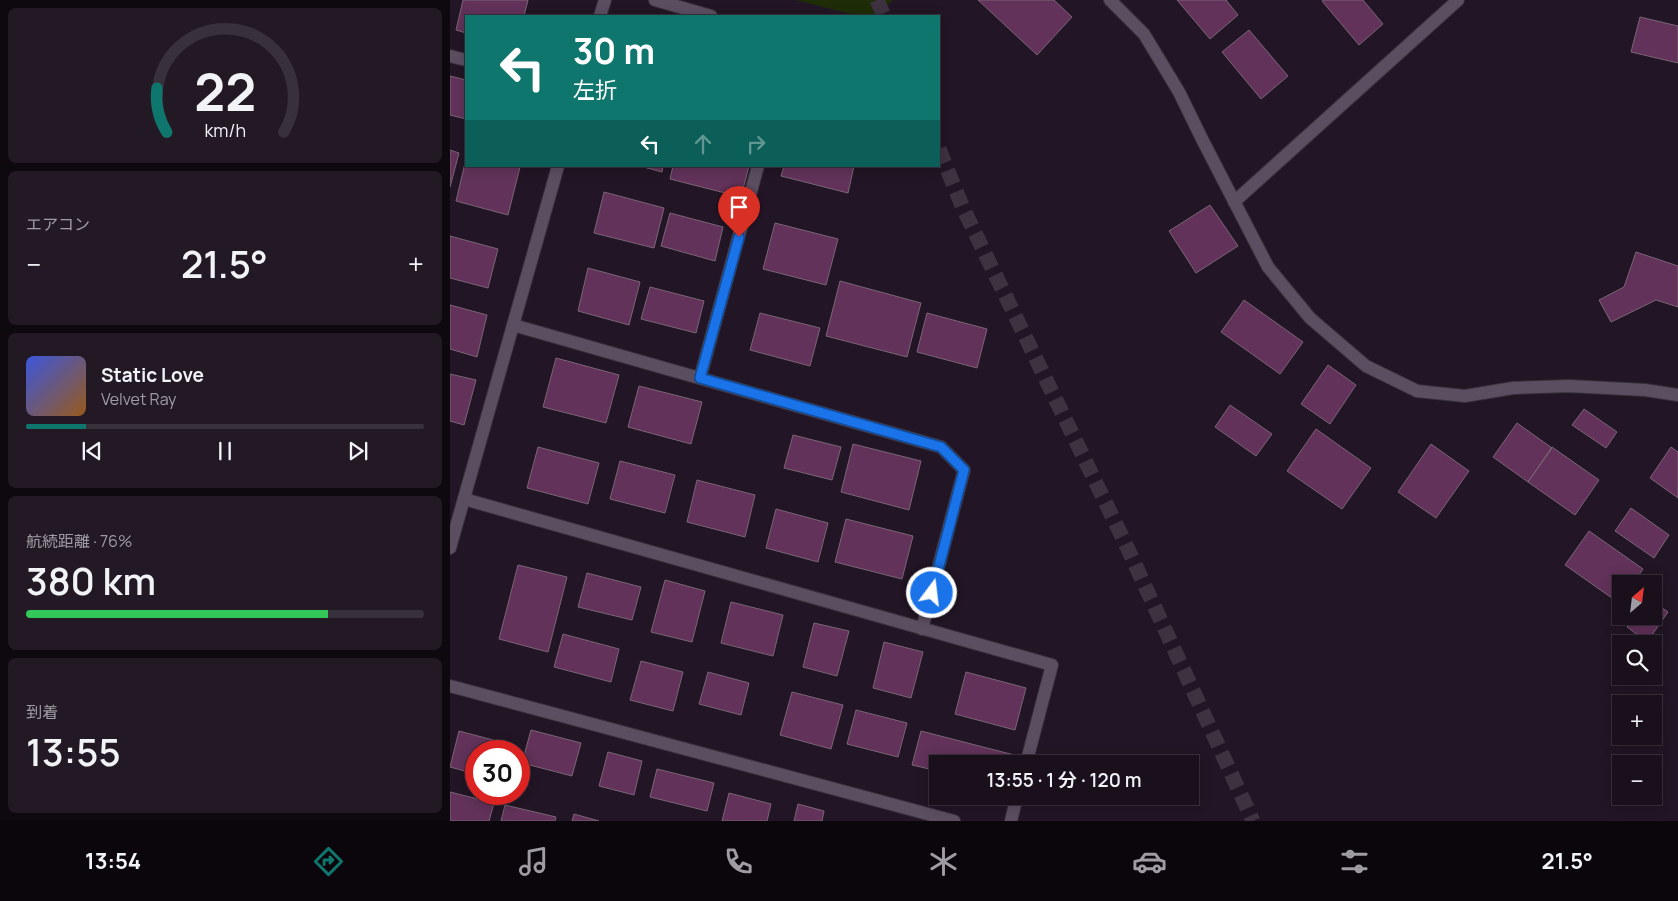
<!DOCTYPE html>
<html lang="ja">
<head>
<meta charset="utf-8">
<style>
	:root { --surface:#1a101c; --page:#231925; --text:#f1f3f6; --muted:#9f9da3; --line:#38303b; --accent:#0f766e }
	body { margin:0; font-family:Manrope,"Noto Sans JP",sans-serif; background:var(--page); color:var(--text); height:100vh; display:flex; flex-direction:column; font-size:19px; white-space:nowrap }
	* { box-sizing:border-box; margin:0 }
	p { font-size:16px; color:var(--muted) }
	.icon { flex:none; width:28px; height:28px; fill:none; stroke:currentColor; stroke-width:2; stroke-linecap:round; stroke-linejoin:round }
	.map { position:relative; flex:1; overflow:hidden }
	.panel { display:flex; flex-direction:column; gap:8px; padding:8px; background:#0e090f; width:450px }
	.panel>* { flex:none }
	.banner { position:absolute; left:15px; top:15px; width:475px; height:152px; border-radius:0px; box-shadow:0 2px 12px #0003,0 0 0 1px var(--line); background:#0f766e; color:#fff; overflow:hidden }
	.needle { width:32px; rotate:28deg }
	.fabs { position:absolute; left:1162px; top:575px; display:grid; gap:10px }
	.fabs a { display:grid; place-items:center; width:50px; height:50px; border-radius:0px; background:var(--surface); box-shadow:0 2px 12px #0003,0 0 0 1px var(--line); font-size:25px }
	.speed { position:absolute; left:15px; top:740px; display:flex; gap:10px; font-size:25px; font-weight:700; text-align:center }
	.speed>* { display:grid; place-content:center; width:65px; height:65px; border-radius:50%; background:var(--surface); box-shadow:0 2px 12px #0003,0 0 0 1px var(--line); line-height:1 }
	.speed .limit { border:8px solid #d22; background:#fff; color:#111 }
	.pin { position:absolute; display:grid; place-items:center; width:42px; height:42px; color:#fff; margin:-51px -21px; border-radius:50% 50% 50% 0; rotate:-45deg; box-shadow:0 0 5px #0007 }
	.pin .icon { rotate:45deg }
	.me { position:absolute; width:55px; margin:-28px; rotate:15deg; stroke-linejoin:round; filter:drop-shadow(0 0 4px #0008) }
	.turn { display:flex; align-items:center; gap:18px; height:105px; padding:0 25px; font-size:22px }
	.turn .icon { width:65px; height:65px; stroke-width:2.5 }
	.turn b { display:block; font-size:35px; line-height:42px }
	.lanes { display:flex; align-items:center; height:48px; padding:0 25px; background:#0003; justify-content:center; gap:25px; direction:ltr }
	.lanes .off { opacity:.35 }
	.big { font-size:38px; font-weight:600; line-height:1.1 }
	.panel .card { flex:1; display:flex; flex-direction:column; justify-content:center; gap:8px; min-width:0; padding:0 18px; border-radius:8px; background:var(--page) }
	.panel .dial { align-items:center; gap:0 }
	.dial svg { height:130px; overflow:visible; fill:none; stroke:var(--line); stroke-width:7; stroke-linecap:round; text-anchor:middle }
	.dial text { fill:var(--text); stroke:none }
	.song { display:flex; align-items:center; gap:15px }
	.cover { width:60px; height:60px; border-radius:8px; background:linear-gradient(135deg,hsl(230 70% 55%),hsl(30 70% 35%)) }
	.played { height:5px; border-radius:2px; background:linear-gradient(90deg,var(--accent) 15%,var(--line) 15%) }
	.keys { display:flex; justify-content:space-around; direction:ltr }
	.heat { display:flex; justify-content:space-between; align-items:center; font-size:28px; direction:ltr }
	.charge { height:8px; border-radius:4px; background:linear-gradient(90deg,#34c759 76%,var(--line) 0) }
	.trip { position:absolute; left:479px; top:755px; width:270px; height:50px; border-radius:0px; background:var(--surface); box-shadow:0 2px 12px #0003,0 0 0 1px var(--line); font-weight:600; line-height:50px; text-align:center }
	.tabs { display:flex; height:80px; justify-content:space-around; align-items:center; background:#0a060b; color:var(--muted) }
	.tabs .icon { width:35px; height:35px }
	.tabs .active { color:var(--accent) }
	.tabs b { font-size:22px; color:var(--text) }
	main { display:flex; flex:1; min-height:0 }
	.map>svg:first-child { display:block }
	.green { fill:#1e2d08 }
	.building { fill:#62325a; stroke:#7a6575 }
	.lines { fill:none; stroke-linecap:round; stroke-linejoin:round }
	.highway-tunnel { stroke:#3e3241; stroke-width:15; stroke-dasharray:15 8; stroke-linecap:butt }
	.street-casing { stroke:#39313c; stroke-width:14 }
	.secondary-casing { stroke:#39313c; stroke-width:14 }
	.street { stroke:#5c4e61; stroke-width:12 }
	.secondary { stroke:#5c4e61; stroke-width:12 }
	.route-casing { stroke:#114b97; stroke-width:12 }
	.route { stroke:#1a73e8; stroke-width:9 }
</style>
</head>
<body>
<main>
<section class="panel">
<div class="card dial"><svg viewBox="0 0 100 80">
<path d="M14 69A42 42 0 1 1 86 69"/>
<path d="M14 69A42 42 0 0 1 8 42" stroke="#0f766e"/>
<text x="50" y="56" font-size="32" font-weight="700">22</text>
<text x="50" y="72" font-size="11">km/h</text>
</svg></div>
<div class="card"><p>エアコン</p>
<div class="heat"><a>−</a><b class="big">21.5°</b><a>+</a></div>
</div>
<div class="card">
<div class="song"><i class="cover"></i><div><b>Static Love</b><p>Velvet Ray</p></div></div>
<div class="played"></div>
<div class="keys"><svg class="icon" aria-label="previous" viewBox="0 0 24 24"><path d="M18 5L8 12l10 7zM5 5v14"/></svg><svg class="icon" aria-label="pause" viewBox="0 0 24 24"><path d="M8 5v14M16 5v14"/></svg><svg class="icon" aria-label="next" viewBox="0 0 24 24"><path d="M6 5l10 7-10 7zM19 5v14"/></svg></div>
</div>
<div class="card"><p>航続距離 · 76%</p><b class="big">380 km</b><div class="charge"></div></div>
<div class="card"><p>到着</p><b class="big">13:55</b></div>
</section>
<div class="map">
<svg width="1228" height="821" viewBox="0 0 1228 821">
	<rect width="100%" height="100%" fill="#221525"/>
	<path class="green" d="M 345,0 L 443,0 L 426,16 L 409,16 Z"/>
	<path class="building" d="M 13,0 L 78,0 L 74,16 L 16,16 L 16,33 L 6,30 Z
		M 528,0 L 604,0 L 622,17 L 587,55 Z
		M 727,0 L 776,0 L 788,15 L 760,39 Z
		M 874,0 L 913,0 L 933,24 L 909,45 L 872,1 Z
		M 1190,17 L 1228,26 L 1228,63 L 1181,52 Z
		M 799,30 L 838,76 L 811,99 L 772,52 Z
		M 0,76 L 16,80 L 16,119 L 0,115 Z
		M 0,150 L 9,153 L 0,187 Z
		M 16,159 L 16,166 L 70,167 L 58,215 L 6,201 Z
		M 190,166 L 213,166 L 212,172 Z
		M 223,166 L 299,166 L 291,197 L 220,179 Z
		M 334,166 L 404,166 L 398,193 L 331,176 Z
		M 154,192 L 214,208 L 204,248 L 144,233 Z
		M 760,205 L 788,246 L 746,273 L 719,231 Z
		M 220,213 L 273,227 L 265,261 L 211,246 Z
		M 325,223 L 388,239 L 376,285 L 313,269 Z
		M 0,236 L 48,249 L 38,288 L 0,278 Z
		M 1186,252 L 1228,266 L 1228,307 L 1206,300 L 1161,322 L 1149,300 L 1174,287 Z
		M 138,268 L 190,282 L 179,325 L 128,311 Z
		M 390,281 L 471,303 L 457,357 L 376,336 Z
		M 200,287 L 254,301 L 246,333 L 191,319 Z
		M 794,300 L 853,342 L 830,374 L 771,332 Z
		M 0,305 L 37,315 L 27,357 L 0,349 Z
		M 310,313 L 370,328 L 360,366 L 300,350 Z
		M 477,313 L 537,329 L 527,368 L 467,352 Z
		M 106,358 L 169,375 L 156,423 L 93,407 Z
		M 878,365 L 906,385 L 880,424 L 851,404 Z
		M 0,374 L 26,380 L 14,425 L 0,421 Z
		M 189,386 L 252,402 L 241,444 L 178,427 Z
		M 780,405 L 822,434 L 806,456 L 765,427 Z
		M 1134,409 L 1167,432 L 1156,448 L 1122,425 Z
		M 1067,423 L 1102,448 L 1078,482 L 1043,457 Z
		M 866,429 L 921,468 L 892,509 L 837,471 Z
		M 343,435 L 391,447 L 382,480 L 334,468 Z
		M 403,444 L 471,461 L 459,510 L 391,492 Z
		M 981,444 L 1019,471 L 986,518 L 948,492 Z
		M 88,447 L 149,463 L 138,504 L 77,488 Z
		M 1102,447 L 1149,480 L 1125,515 L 1078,482 Z
		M 1221,447 L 1228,452 L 1228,498 L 1200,478 Z
		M 170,461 L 225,475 L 215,513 L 160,499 Z
		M 247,480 L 305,495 L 295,537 L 237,522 Z
		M 1181,508 L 1219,535 L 1204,558 L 1165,531 Z
		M 326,509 L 378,523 L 368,562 L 316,548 Z
		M 396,519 L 463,536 L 452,579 L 385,562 Z
		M 1139,531 L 1193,569 L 1183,584 L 1171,584 L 1171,600 L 1169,603 L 1115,565 Z
		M 68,565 L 117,577 L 98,652 L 49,639 Z
		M 137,573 L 191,587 L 182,620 L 128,607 Z
		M 215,580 L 255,591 L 242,642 L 201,632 Z
		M 281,602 L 333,615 L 323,656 L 271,643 Z
		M 1204,602 L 1218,612 L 1197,642 L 1177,627 L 1184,616 L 1204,616 Z
		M 364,623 L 399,631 L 387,676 L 353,667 Z
		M 113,634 L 169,649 L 161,682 L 104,667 Z
		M 434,642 L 473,652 L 461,698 L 423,688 Z
		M 191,661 L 233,672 L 223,711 L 180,700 Z
		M 258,672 L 299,683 L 291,715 L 249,704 Z
		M 516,672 L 576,688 L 565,730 L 505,714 Z
		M 342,692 L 393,705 L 381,749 L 330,735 Z
		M 406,710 L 457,723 L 448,757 L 397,744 Z
		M 81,730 L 131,743 L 122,776 L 72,763 Z
		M 9,731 L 62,745 L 60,751 L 26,751 L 26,774 L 0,767 Z
		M 471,731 L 572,757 L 570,764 L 488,764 L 488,771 L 462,765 Z
		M 158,752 L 192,761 L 184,795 L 149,786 Z
		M 207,769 L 264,783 L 257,811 L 200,797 Z
		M 0,792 L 44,803 L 39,821 L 0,821 Z
		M 279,793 L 321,804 L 317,821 L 272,821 Z
		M 348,804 L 374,811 L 372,821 L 344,821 Z
		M 55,805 L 106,817 L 105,821 L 51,821 Z
		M 124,814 L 149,821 L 122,821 Z"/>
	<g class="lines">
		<path class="highway-tunnel" d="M 427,0 L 434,16
			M 489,149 L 513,208 L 678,549 L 803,821"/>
		<defs>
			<path id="street" d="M 205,0 L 261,16
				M 660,0 L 694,34 L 729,92 L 753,141 L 818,267 L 860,318 L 916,366 L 967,391 L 1015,396 L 1063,388 L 1119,386 L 1195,390 L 1228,395
				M 0,56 L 16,60
				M 784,202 L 1008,0
				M 63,325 L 491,447 L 514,470 L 472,629
				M 250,378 L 308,166
				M 14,499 L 602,665 L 576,764
				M 0,686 L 504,821
				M 561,821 L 567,796"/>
			<path id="secondary" d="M 150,16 L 155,0
				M 0,548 L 108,166"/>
		</defs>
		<use href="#street" class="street-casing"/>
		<use href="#secondary" class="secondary-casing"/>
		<use href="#street" class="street"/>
		<use href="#secondary" class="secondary"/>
	</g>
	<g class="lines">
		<defs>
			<path id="route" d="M 289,237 L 250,378 L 491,447 L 514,470 L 482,593"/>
		</defs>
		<use href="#route" class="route-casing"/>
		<use href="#route" class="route"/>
	</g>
</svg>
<div class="fabs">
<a><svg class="needle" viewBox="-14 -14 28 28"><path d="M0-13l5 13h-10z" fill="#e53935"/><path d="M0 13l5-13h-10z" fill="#9f9da3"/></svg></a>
<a><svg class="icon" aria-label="search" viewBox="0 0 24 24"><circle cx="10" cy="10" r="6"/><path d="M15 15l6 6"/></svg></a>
<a>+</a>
<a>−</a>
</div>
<div class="speed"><div class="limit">30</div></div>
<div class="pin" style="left:289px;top:237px;background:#d93025"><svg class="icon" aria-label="arrive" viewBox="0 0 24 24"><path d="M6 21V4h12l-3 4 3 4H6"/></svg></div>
<svg class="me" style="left:482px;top:593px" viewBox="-20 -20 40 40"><circle r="17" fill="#1a73e8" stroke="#fff" stroke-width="3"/><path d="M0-11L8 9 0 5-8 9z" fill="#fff"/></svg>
<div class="trip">13:55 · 1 分 · 120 m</div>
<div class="banner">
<div class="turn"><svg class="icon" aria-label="left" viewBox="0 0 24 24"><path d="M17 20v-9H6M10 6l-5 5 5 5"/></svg><div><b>30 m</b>左折</div></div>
<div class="lanes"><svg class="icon" aria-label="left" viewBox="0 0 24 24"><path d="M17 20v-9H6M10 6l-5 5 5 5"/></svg><svg class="icon off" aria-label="ahead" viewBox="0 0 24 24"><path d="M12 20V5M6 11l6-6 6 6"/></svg><svg class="icon off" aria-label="right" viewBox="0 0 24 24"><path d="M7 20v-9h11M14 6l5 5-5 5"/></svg></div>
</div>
</div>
</main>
<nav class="tabs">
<b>13:54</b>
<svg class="icon active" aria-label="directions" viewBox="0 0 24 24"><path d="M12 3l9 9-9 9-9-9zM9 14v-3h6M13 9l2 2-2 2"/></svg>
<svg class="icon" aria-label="music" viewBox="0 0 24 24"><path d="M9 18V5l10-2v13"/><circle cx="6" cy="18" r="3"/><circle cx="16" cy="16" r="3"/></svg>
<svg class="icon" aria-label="phone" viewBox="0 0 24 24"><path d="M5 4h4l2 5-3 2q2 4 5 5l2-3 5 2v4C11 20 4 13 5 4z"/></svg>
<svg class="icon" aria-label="climate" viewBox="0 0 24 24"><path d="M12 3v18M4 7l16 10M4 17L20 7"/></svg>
<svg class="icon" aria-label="car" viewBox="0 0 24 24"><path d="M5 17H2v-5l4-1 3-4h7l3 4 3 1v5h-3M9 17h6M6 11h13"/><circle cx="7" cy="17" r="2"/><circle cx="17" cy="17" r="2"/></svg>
<svg class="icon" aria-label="filters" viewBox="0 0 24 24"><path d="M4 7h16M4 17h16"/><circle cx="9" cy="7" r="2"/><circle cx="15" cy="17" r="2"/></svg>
<b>21.5°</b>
</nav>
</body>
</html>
